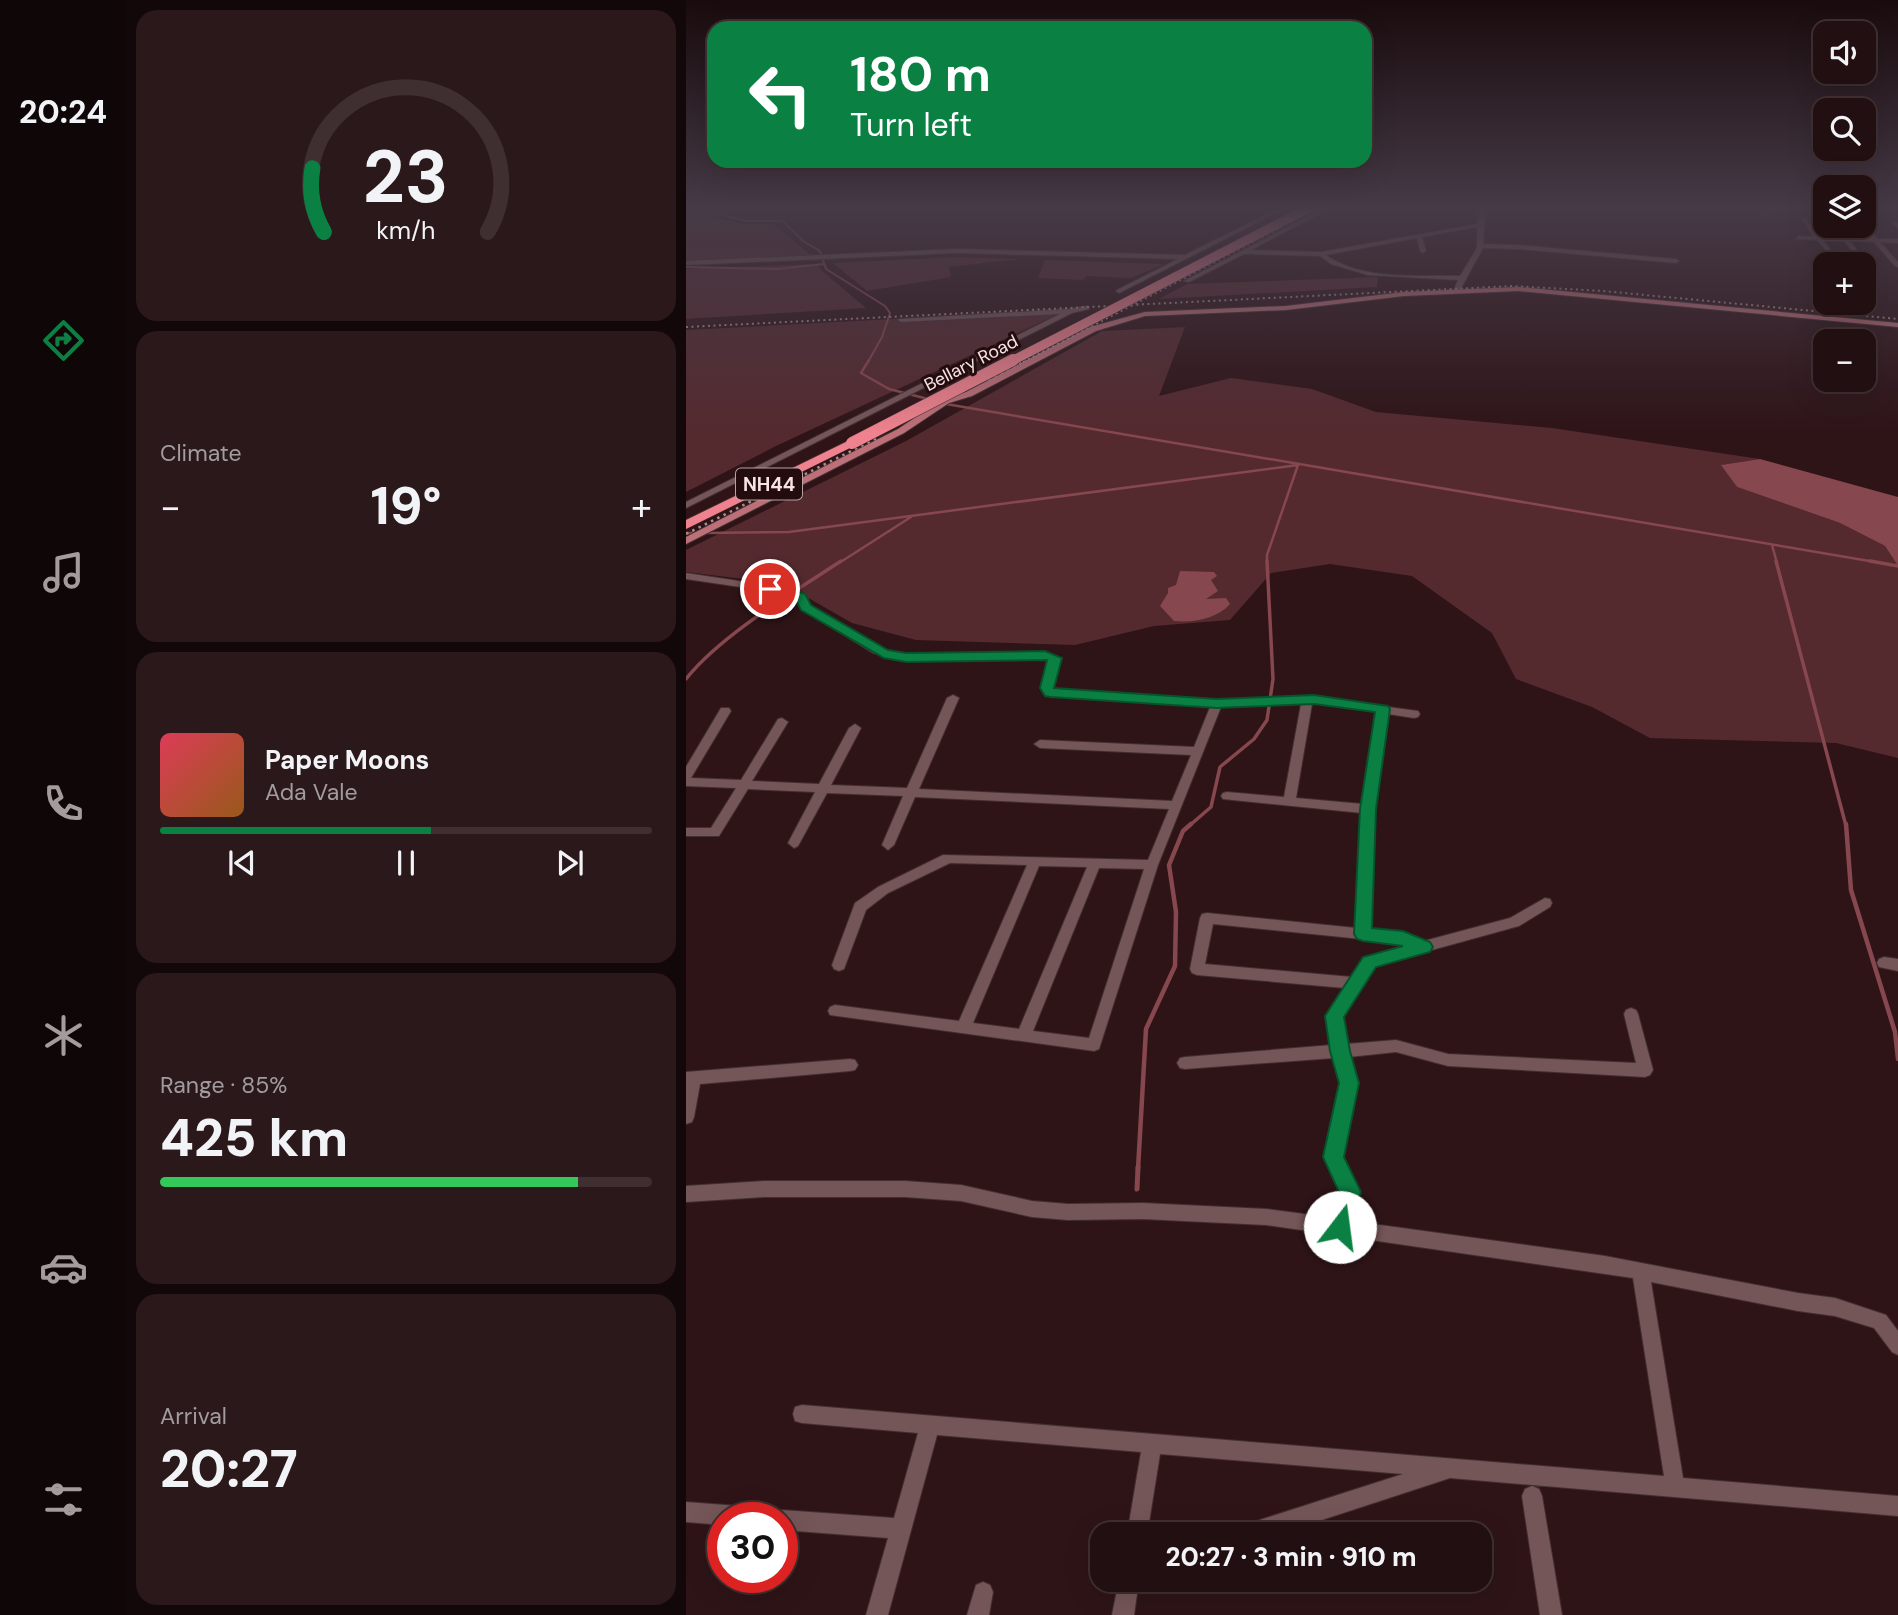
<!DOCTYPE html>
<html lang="en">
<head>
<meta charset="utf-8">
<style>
	:root { --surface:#220f11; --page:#2a181a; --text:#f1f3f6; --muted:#a29c9f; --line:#3f2f31; --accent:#0b8043 }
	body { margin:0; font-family:"DM Sans",sans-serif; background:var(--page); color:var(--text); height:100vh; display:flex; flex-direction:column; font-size:26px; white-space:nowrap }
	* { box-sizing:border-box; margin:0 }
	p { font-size:23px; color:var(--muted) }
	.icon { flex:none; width:38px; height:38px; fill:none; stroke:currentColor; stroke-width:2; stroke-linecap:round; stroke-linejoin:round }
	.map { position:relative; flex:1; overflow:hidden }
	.drawer { display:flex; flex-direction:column; gap:10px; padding:10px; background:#130809; width:560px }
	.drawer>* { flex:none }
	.guide { position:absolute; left:21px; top:21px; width:665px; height:147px; border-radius:21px; box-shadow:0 7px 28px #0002,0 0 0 2px var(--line); background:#0b8043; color:#fff; overflow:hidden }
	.tools { position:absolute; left:1127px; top:21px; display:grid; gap:14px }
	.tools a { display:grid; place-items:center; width:63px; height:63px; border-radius:14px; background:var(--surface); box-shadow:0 7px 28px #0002,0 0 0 2px var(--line); font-size:35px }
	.speed { position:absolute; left:21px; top:1502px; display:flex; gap:14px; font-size:35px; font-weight:700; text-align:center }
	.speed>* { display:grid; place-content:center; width:91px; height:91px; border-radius:50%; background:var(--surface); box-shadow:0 7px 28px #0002,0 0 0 2px var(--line); line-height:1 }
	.speed .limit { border:10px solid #d22; background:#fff; color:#111 }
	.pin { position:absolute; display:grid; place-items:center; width:60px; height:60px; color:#fff; margin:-30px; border:4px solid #fff; border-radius:50%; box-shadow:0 2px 7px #0007 }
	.me { position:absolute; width:77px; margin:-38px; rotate:15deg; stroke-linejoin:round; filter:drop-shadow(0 0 5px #0008) }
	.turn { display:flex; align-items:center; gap:24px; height:147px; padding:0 28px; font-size:32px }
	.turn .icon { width:91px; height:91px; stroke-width:2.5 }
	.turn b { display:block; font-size:49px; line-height:60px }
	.big { font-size:52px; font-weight:800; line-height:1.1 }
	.drawer .widget { flex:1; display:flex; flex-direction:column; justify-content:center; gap:10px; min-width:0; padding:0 24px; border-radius:21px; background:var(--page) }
	.drawer .dial { align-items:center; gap:0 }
	.dial svg { height:182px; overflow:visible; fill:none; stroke:var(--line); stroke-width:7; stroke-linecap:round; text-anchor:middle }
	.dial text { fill:var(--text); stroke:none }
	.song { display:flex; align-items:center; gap:21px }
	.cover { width:84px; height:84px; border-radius:10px; background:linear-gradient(135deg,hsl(350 70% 55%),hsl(30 70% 35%)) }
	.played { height:7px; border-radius:4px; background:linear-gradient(90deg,var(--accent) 55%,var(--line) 55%) }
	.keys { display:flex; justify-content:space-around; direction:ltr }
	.heat { display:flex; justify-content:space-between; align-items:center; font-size:38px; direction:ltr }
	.charge { height:10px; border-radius:5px; background:linear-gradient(90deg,#34c759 85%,var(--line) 0) }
	.trip { position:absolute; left:404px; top:1522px; width:402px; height:70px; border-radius:21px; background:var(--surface); box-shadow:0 7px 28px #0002,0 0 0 2px var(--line); font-weight:800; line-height:70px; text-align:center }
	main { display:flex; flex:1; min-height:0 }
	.dock { display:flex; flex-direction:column; width:126px; justify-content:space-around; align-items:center; background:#0e0607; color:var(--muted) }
	.dock .icon { width:49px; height:49px }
	.dock .selected { color:var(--accent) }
	.dock b { font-size:32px; color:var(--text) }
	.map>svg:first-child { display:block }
	.green { fill:#542a2f }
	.water { fill:#86474e }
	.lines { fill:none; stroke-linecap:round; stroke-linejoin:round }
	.stream-far4 { stroke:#86474e; stroke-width:2 }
	.stream-far3 { stroke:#86474e; stroke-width:2.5 }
	.stream-far2 { stroke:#86474e; stroke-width:3.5 }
	.stream-far1 { stroke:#86474e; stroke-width:4.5 }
	.stream { stroke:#86474e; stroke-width:5 }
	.minor-casing { stroke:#422f31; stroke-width:2 }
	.major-casing { stroke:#422f31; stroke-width:2 }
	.highway-casing { stroke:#422f31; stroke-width:1 }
	.minor { fill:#755658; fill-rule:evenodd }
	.major { fill:#be7078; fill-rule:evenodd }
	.highway { fill:#ef828e; fill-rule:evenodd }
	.rail-far1 { stroke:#a69092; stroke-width:2; stroke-dasharray:2 3.5; stroke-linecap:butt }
	.rail { stroke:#a69092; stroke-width:2.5; stroke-dasharray:2.5 4.5; stroke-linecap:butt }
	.highway-bridge-far1-casing { stroke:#422f31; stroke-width:10; stroke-linecap:butt }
	.highway-bridge-casing { stroke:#422f31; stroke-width:13; stroke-linecap:butt }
	.highway-bridge-far1 { stroke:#ef828e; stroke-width:9 }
	.highway-bridge { stroke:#ef828e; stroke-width:12 }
	.wall { fill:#5b232e }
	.route { fill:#0b8043; stroke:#07532c; stroke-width:2 }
	.labels { text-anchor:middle; stroke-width:6; stroke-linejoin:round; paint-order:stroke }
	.far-street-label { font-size:18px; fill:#f6e3e4; stroke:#240b0e }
	.shield { fill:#240b0e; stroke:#b7a2a4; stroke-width:2 }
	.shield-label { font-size:19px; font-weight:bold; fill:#f6e3e4 }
</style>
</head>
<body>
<main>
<nav class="dock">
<b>20:24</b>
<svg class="icon selected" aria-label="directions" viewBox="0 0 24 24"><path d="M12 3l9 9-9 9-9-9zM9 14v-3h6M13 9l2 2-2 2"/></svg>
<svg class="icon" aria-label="music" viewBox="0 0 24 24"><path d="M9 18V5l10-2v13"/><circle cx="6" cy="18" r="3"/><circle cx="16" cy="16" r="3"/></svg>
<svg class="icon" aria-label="phone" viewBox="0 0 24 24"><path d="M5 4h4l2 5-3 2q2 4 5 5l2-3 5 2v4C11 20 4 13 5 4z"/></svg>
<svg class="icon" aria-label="climate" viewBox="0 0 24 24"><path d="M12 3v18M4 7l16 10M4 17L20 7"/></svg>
<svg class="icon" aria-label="car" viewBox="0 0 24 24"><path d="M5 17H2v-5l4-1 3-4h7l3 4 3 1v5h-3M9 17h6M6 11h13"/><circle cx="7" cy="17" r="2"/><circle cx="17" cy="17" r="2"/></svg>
<svg class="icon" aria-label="filters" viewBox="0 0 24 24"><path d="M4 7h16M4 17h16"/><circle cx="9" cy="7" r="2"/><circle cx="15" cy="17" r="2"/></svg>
</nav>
<section class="drawer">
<div class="widget dial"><svg viewBox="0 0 100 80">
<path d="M14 69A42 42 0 1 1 86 69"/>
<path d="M14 69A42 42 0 0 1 9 41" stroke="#0b8043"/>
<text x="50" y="56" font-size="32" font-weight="700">23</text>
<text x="50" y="72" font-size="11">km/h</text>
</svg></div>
<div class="widget"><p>Climate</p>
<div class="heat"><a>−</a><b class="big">19°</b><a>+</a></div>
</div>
<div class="widget">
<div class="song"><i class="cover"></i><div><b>Paper Moons</b><p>Ada Vale</p></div></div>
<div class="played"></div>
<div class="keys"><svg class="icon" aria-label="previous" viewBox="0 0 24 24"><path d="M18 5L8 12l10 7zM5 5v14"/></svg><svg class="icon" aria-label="pause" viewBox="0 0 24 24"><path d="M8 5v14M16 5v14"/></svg><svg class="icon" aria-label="next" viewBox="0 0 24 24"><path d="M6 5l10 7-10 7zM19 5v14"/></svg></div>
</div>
<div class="widget"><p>Range · 85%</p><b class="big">425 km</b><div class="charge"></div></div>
<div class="widget"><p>Arrival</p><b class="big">20:27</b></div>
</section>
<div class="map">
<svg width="1212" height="1615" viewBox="0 0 1212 1615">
	<rect width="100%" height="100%" fill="#2e1417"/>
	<path class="green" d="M 0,207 L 39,207 L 24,216 L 57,224 L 87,224 L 126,256 L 0,261 Z
		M 269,257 L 334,259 L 263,267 L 265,277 L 181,291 L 147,263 Z
		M 359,260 L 478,264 L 445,278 L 400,276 L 397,280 L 352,278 Z
		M 131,264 L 136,271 L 180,308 L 0,319 L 0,269 Z
		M 692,277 L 691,287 L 473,299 L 501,284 Z
		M 381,310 L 90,446 L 0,492 L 0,330 Z
		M 499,327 L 473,396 L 545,378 L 626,389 L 690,412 L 866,428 L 1074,459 L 1036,465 L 1051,487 L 1154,523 L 1199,546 L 1212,566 L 1212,758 L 1150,743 L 964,738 L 906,707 L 830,679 L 806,633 L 726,576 L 644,564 L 585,573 L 544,620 L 468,626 L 389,645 L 230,640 L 166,623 L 98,584 L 0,572 L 0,550 L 220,441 L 416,331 Z"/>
	<path class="water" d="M 1074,459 L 1212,497 L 1212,566 L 1199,546 L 1154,523 L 1051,487 L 1035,465 Z
		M 494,571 L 528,572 L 531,576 L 525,580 L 532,591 L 520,599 L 540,598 L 544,604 C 531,619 507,623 488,621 L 474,606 L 482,593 L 482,588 L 490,585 Z"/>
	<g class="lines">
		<path class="stream-far4" d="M 42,207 L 33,214 L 60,221 L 97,221 L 117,241 L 134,251 L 140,269 L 199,306 L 204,313 L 196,337 L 182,362
			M 1074,213 L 1100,207
			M 0,267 L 92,269 L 138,264"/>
		<path class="stream-far3" d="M 183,360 L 175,373 L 203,389 L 242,399
			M 260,404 L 1195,563
			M 0,533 L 12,533
			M 20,533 L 103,532 L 612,465 L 581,555 L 581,563
			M 1086,545 L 1091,563
			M 153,563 L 225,517"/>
		<path class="stream-far2" d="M 1090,561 L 1160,826
			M 1184,561 L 1212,566
			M 0,679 C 35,635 108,592 155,561
			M 503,826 L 525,807 L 534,767 L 568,739 L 581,720 L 587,679 L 581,561"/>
		<path class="stream-far1" d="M 1160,824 L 1165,890 L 1209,1032 L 1212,1059
			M 452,1169 L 460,1029 L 489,966 L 490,912 L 483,865 L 497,831 L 505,824"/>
		<path class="stream" d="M 451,1189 L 452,1167"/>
		<defs>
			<path id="minor" d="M 595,207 L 602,207 L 433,293 L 430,291 L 431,290 L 492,259 L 271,253 L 0,265 L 0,261 L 271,249 L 499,255 Z
				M 640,207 L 647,207 L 565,250 L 635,252 L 791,224 L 794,207 L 800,207 L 797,244 L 832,245 L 990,259 L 993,261 L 990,263 L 832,249 L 797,248 L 774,290 L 771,292 L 768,290 L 772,280 L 682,275 L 645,264 L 634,256 L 558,254 L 503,282 L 498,281 ZM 791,227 L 791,248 L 774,276 C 731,275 677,281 640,255 L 731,238 L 734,251 L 737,253 L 740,251 L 736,237 Z
				M 1115,218 L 1119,218 L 1134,237 L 1155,237 L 1146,226 L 1152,226 L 1161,238 L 1185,238 L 1174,226 L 1178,224 L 1191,239 L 1212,239 L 1212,243 L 1194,242 L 1212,262 L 1212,267 L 1209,266 L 1188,242 L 1164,241 L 1180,262 L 1177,264 L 1158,241 L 1137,241 L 1144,249 L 1141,251 L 1131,240 L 1110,239 L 1112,236 L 1128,237 Z
				M 1207,222 L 1212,223 L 1212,228 L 1207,224 Z
				M 401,306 L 403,307 L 403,309 L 386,313 L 0,508 L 0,502 L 374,314 L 215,322 L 212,320 L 213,319 L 384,309 Z
				M 0,573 L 100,588 L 118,595 L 124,605 L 195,649 L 220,655 L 359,652 L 374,658 L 367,689 L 531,701 L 628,697 L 732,711 L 734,714 L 732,717 L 728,718 L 702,714 L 688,809 L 684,929 L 717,933 L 738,941 L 824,918 L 859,898 L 864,899 L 866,903 L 864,907 L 833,926 L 688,966 L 655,1017 L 660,1044 L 710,1040 L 762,1054 L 950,1063 L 938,1014 L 940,1010 L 945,1008 L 950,1010 L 952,1014 L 967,1070 L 964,1075 L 959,1077 L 762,1066 L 710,1052 L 663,1057 L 671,1082 L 655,1157 L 672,1192 L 665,1221 L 919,1256 L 1112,1293 L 1149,1298 L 1200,1315 L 1212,1331 L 1212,1355 L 1206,1352 L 1188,1328 L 1149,1316 L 1112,1311 L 965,1282 L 997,1478 L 1212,1496 L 1212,1516 L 764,1478 L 590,1535 L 548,1535 L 551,1528 L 558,1525 L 717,1474 L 474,1454 L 461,1535 L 441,1535 L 455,1452 L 251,1435 L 202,1615 L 180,1615 L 202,1538 L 96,1530 L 96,1517 L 87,1517 L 89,1513 L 96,1510 L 208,1518 L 232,1433 L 116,1423 L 109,1421 L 107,1414 L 109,1407 L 116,1405 L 978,1476 L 947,1278 L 580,1225 L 457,1219 L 382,1220 L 346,1217 L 275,1201 L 219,1197 L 78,1197 L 0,1202 L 0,1186 L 78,1181 L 219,1181 L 275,1185 L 346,1201 L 382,1204 L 457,1203 L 580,1209 L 649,1218 L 656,1192 L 639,1157 L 655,1082 L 648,1058 L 499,1069 L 494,1068 L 491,1063 L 494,1058 L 499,1057 L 646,1045 L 641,1016 L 659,988 L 511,975 L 506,973 L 504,969 L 514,918 L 516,914 L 521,913 L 670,928 L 676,813 L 537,799 L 535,796 L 537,793 L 541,792 L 598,797 L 615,704 L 535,707 L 472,865 L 413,1049 L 408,1051 L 144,1015 L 142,1011 L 144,1007 L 149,1005 L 273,1021 L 341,865 L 264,863 L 202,893 L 180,910 L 158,969 L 153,971 L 148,969 L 146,965 L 169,903 L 192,887 L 257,855 L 462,860 L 483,809 L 229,797 L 208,845 L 202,850 L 196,845 L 217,796 L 141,793 L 112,846 L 108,848 L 102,843 L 129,792 L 62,789 L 33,836 L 0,836 L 0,828 L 25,828 L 50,788 L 0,786 L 0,767 L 35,708 L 43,708 L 45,711 L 5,778 L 55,780 L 92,719 L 96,718 L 102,722 L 66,781 L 133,784 L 163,728 L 169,724 L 175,728 L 145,785 L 221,788 L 261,698 L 267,695 L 273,698 L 233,789 L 486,801 L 505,755 L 354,748 L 348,744 L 354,740 L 508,747 L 524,707 L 360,694 L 356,688 L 363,660 L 358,658 L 220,661 L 187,653 L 116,609 L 110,599 L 95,593 L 0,579 ZM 628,703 L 691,712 L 677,804 L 610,798 L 626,704 ZM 353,866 L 401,867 L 333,1029 L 287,1023 ZM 413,868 L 458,869 L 403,1038 L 347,1031 ZM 527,924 L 715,943 L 722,946 L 678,958 L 666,977 L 519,964 Z
				M 1198,957 L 1212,959 L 1212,971 L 1193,967 L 1191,963 L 1193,959 Z
				M 164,1059 L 169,1060 L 172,1065 L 169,1070 L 164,1071 L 14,1084 L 8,1117 L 6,1122 L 0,1124 L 0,1072 Z
				M 846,1486 L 853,1489 L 856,1496 L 876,1615 L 854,1615 L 836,1496 L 839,1489 Z
				M 0,1502 L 66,1507 L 73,1510 L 76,1517 L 37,1517 L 37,1525 L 0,1522 Z
				M 433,1580 L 453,1580 L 448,1615 L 426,1615 Z
				M 297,1582 L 304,1585 L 307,1592 L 303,1615 L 281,1615 L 290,1585 Z"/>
			<path id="major" d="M 832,287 L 1212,323 L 1212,327 L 832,291 L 718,296 L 600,310 L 459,316 L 410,331 L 286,396 L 263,403 L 218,433 L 0,544 L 0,537 L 212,429 L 257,399 L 280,392 L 404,327 L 459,312 L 600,306 L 718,292 Z"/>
			<path id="highway" d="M 621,207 L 634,207 L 642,210 L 638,212 Z
				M 166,439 L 170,441 L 170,445 L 0,529 L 0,520 Z"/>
		</defs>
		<use href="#minor" class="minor-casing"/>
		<use href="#major" class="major-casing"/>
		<use href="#highway" class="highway-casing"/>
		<use href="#minor" class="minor"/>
		<use href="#major" class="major"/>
		<use href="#highway" class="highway"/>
		<path class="rail-far1" d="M 0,327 L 826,286 L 917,291 L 1212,319
			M 337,362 L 635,207"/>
		<path class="rail" d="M 302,380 L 340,360
			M 0,534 L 193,437"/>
		<defs>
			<path id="highway-bridge-far1" d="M 324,362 L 621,209"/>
			<path id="highway-bridge" d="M 166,443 L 327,360"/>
		</defs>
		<use href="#highway-bridge-far1" class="highway-bridge-far1-casing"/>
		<use href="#highway-bridge" class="highway-bridge-casing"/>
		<use href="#highway-bridge-far1" class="highway-bridge-far1"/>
		<use href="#highway-bridge" class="highway-bridge"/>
	</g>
	<path class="wall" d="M 561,207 L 583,207 L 578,210 Z"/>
	<linearGradient id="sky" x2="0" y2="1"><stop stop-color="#190b0d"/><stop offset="0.48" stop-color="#463a47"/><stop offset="1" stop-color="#463a47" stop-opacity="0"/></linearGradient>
	<rect width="1212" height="433" fill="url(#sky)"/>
	<path class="route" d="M 97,586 L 119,594 L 125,605 L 202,650 L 220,653 L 359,651 L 376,658 L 368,688 L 531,699 L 628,695 L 702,706 L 704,709 L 690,809 L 686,928 L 717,931 L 744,942 L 747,947 L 744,952 L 690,967 L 658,1017 L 664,1051 L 673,1083 L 658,1157 L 675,1192 L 662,1234 L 654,1237 L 647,1234 L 644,1227 L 653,1192 L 637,1157 L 653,1083 L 644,1051 L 639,1016 L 677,957 L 717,946 L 677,941 L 671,939 L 668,934 L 674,809 L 689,712 L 628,704 L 531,708 L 364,697 L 359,696 L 354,688 L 361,660 L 220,662 L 198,658 L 115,610 L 109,599 L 78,589 L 84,586 Z"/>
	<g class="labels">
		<g class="far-street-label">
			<text transform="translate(285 363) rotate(-27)" y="6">Bellary Road</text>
		</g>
		<rect class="shield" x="50" y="468.5" width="66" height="31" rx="5"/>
		<g class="shield-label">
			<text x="83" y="491">NH44</text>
		</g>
	</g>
</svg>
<div class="tools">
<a><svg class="icon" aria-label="sound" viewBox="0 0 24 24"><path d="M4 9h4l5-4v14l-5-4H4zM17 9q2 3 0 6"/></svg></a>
<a><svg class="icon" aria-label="search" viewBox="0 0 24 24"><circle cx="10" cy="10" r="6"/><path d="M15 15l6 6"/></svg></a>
<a><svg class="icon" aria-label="layers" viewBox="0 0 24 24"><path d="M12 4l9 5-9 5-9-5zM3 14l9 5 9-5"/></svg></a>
<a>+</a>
<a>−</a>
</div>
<div class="speed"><div class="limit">30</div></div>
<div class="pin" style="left:84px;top:589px;background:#d93025"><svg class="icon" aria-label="arrive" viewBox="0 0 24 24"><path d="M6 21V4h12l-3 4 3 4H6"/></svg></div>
<svg class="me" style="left:654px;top:1227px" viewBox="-20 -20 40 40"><circle r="19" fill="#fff"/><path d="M0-13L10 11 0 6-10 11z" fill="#0b8043"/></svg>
<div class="trip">20:27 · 3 min · 910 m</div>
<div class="guide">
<div class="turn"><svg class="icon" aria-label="left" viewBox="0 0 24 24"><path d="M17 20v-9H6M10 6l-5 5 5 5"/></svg><div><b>180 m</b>Turn left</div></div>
</div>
</div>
</main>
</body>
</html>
